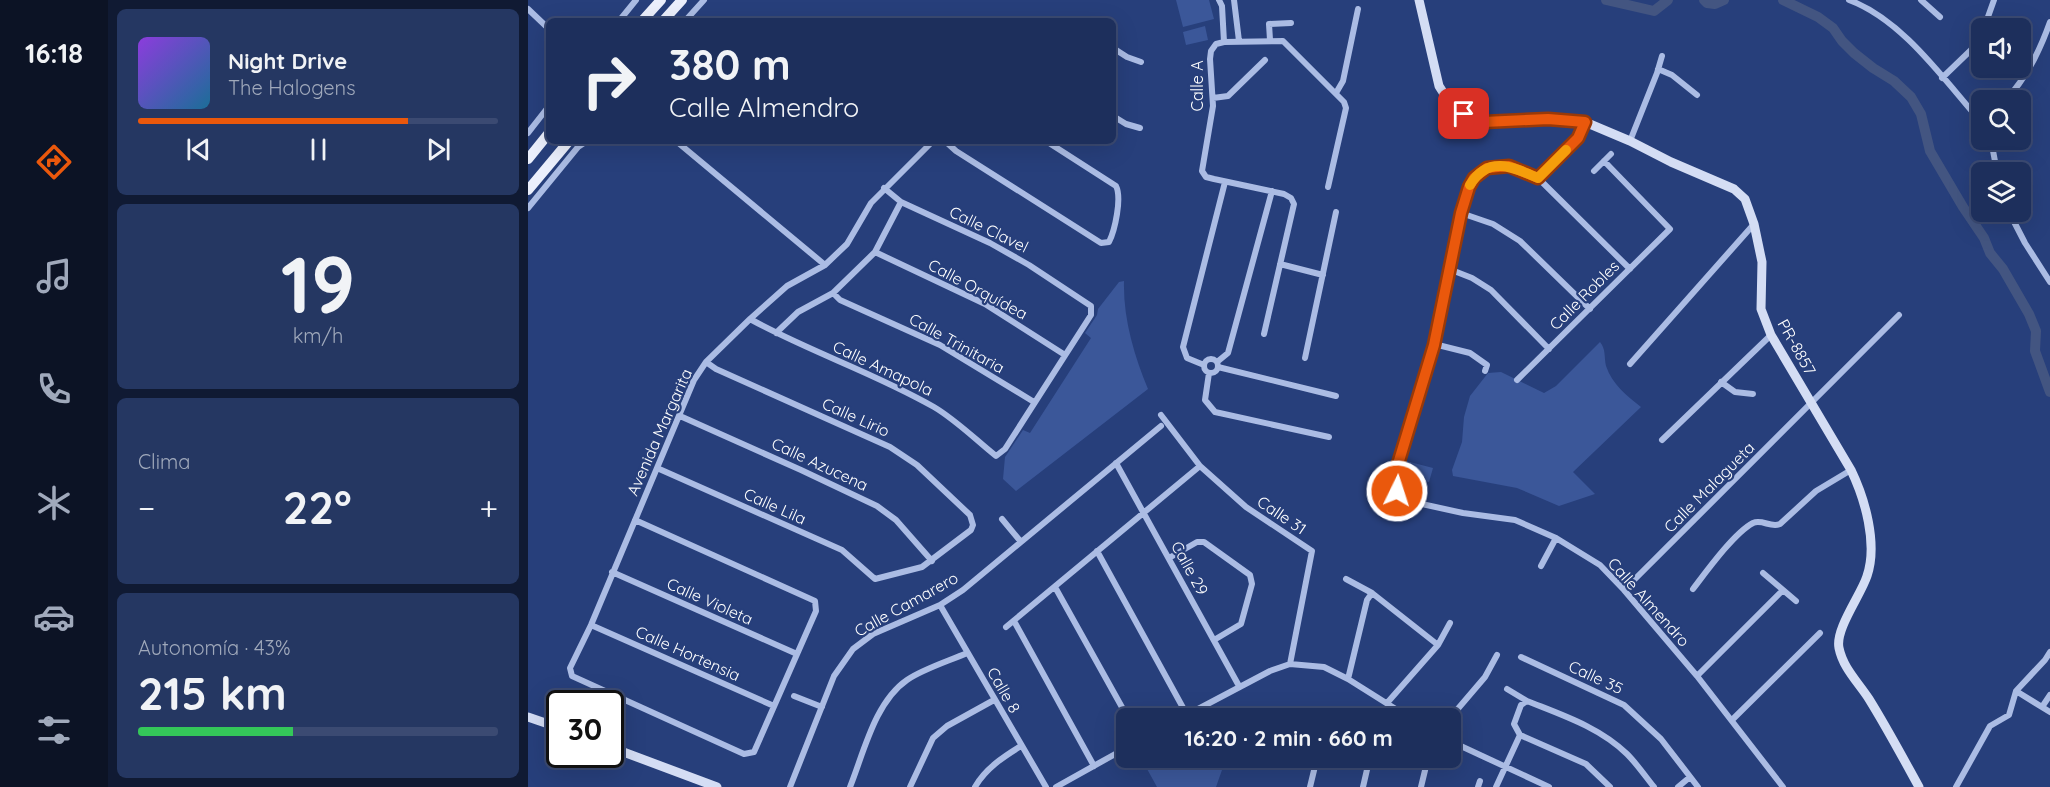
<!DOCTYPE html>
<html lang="es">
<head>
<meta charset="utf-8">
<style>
	:root { --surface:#1d2f5c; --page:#253762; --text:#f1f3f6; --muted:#a0a9bb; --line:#3b4a72; --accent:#ea580c }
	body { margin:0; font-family:Quicksand,sans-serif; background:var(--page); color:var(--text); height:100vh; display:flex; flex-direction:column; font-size:22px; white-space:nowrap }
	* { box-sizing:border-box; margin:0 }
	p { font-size:20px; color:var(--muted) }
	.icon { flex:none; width:33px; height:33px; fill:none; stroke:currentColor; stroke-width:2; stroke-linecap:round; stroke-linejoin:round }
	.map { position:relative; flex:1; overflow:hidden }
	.details { display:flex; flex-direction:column; gap:9px; padding:9px; background:#101a33; width:420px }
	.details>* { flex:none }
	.guide { position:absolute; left:18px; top:18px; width:570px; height:126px; border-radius:9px; box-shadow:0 6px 24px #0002,0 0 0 2px var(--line); background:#1d2f5c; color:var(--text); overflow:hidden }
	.buttons { position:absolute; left:1443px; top:18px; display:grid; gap:12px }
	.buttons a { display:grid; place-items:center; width:60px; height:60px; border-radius:9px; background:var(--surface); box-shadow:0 6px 24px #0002,0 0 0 2px var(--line); font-size:30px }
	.speed { position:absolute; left:18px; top:690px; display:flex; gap:12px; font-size:30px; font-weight:700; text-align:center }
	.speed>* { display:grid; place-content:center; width:78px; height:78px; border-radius:50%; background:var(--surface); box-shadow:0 6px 24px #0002,0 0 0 2px var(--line); line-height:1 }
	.speed .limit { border:3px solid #111; border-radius:9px; background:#fff; color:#111 }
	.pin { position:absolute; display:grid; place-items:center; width:51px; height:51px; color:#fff; margin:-26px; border-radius:12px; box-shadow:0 3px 9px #0006 }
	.me { position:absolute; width:66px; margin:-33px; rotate:4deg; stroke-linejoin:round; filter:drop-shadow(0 0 4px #0008) }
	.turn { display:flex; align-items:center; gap:21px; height:126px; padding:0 24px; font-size:27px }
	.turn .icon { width:78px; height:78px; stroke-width:2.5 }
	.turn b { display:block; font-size:42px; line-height:51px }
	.big { font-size:45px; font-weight:700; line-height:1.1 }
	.details .card { flex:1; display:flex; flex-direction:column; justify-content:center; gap:9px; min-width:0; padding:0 21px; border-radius:9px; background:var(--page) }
	.details .dial { align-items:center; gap:0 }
	.dial b { font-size:78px; line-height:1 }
	.song { display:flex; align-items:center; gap:18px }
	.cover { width:72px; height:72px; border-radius:9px; background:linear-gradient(135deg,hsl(270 70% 55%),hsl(200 70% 35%)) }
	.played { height:6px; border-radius:3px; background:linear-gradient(90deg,var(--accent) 75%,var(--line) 75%) }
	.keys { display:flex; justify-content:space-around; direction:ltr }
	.heat { display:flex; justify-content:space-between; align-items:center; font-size:33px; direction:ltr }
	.charge { height:9px; border-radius:4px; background:linear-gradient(90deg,#34c759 43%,var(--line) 0) }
	.trip { position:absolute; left:588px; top:708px; width:345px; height:60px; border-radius:9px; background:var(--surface); box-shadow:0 6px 24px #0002,0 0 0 2px var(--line); font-weight:700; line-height:60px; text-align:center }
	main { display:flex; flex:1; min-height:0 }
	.tab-bar { display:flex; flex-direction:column; width:108px; justify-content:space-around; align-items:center; background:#0c1325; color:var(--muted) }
	.tab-bar .icon { width:42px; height:42px }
	.tab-bar .current { color:var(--accent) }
	.tab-bar b { font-size:27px; color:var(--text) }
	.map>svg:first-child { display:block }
	.green { fill:#3b5799 }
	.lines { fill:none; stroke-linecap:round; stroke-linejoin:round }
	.river { stroke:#435581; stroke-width:10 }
	.street { stroke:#abbce4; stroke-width:6 }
	.secondary { stroke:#d4ddf4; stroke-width:9 }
	.primary { stroke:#ebeffc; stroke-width:10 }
	.route-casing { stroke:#983908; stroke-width:15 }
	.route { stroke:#ea580c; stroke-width:10 }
	.slow { stroke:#f59e0b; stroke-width:10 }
	.labels { text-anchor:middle; stroke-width:4.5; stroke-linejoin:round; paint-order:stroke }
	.street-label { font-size:16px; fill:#fff; stroke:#273f7b }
</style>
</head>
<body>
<main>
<nav class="tab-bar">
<b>16:18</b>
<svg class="icon current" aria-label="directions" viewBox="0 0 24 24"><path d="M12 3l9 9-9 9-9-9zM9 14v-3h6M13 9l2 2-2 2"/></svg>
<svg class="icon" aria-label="music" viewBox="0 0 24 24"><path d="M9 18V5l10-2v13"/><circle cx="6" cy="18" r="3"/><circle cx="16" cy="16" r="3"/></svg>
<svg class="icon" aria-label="phone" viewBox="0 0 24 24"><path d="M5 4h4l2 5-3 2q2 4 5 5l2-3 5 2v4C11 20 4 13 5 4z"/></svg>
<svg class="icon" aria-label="climate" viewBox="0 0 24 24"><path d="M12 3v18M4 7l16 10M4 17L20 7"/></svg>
<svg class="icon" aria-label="car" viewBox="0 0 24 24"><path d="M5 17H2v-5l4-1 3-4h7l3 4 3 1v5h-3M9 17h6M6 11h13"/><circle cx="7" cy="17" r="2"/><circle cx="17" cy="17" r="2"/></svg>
<svg class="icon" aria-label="filters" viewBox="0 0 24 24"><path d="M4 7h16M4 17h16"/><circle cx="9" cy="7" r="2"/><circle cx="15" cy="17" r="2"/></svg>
</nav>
<section class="details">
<div class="card">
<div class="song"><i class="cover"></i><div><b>Night Drive</b><p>The Halogens</p></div></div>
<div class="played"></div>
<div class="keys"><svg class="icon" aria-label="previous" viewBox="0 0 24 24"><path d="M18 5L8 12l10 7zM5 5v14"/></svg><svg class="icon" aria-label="pause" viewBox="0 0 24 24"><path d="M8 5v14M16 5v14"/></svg><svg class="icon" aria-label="next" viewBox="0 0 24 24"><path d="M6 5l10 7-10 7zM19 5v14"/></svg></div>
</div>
<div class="card dial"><b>19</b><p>km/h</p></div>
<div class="card"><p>Clima</p>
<div class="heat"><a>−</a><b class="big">22°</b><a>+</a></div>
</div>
<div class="card"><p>Autonomía · 43%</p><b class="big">215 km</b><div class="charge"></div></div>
</section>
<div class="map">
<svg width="1522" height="787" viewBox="0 0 1522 787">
	<rect width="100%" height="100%" fill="#273f7b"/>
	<path class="green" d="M 648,0 L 681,0 L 686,19 L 655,27 Z
		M 677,26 L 680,40 L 658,45 L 655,32 Z
		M 596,281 C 595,318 606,355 620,389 L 488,491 L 475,479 L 477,457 L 495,430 L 502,433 L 563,338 L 557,333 L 569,315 L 570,309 L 591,282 Z
		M 1072,342 C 1078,349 1076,357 1078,366 C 1084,384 1099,396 1113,407 L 1045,472 L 1067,494 L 1031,506 L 989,488 L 925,476 L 924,470 L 934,442 L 936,417 L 942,396 L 960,373 L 973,372 L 1016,393 L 1028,386 Z
		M 882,462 L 905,468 L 901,482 L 878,476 Z
		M 613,758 L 695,758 L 694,770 L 688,787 L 629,787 Z"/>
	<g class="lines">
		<path class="river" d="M 1078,0 L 1126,11 L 1140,0
			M 1176,0 L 1179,3 L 1187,4 L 1196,0
			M 1255,0 L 1290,17 L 1305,28 L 1314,41 L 1326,53 L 1345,68 L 1366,81 L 1383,97 L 1393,114 L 1402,151 L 1435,207 L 1456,238 L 1462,253 L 1475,269 L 1501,314 L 1508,331 L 1507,351 L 1522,392"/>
		<path class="street" d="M 691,0 L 694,6 L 696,42
			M 706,0 L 711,41
			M 1321,0 C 1375,20 1416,80 1454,123
			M 1393,0 L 1412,17
			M 0,9 L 21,29
			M 91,21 L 108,0
			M 157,21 L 176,0
			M 528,21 L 530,19 L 536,19 L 540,21
			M 1456,28 L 1466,0
			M 742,40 L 741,24 L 763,23
			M 585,48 L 599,57 L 613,62
			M 1130,69 L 1144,75 L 1169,95
			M 1414,78 L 1443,50 L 1454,33
			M 808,93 L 815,81 L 830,9
			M 685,98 L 700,96 L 737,60
			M 1477,100 C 1498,80 1512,50 1522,22
			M 585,116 L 598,124 L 612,128
			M 0,133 L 21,106
			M 1463,140 L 1469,172
			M 148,141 L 297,265
			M 417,141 L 428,151 L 573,243 L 581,242 C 587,230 594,198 588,186 L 518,141
			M 1102,141 L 1129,73 L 1134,56
			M 1066,171 L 1083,154
			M 1010,178 L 1050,138 L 1057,122
			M 0,208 L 50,147 L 59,141
			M 1481,212 L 1497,243 L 1522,282
			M 933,213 L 965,224 L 992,241 L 1062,309
			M 347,252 L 457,304 L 537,355
			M 752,264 L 795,275
			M 921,269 L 944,278 L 963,290 L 1021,349
			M 1102,269 L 1010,178 L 981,166 L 959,168 L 946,178 L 941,187 L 933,213 L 906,344 L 867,474 L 869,491 L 880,501 L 935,513 L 987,520 L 1028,538 L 1072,565 L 1096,590 L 1169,676 L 1255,787
			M 305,293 L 312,300 L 412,345 L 506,402
			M 222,319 C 282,352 347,373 406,407 C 428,420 448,440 468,456 L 477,449 L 563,315 L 563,306 L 501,265 L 462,243 L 373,202 L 356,188
			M 248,333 L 270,312 L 305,293 L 347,252 L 373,202
			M 736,334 L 766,204 L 763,198 L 756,194 L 686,179 L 678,177 L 674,171 L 685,106 L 682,59 L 683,51 L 688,44 L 696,42 L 755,41 L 816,102 L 818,108 L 800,187
			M 906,344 L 942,353 L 959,365 L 957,371
			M 777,358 L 808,212
			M676 366a7 7 0 1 1 14 0a7 7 0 1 1-14 0Z
			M 689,362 L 700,353 L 744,191
			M 1102,364 L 1226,224
			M 676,365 L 659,358 L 655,347 L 697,182
			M 690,367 L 808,396
			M 681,373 L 677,400 L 687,412 L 801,437
			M 989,380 L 1142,229 L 1076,161
			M 1193,382 L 1207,392 L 1225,394
			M 633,415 L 672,466 L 718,507 L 784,551 L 762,664
			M 152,416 L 273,470 L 349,506 L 368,520 L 404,561
			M 1134,440 L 1243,335
			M 588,463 L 711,686
			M 129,468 L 314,550 L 347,579 L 394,567 L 443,530 L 445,525 L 442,515 L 389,465 L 362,447 L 188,369 L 178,362
			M 474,519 L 493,542
			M 107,520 L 287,601 L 288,611 L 226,752 L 216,754 L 44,676 L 42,668 L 63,625 L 166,380 L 178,362 L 222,319 L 259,286 L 297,265 L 319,244 L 343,203 L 405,141
			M 569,551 L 659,715
			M 641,558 L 669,542 L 676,542 L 722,575 L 724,584 L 713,624 L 686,640
			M 1013,566 L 1028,538
			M 84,572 L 269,654
			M 1235,573 L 1268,601
			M 818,579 L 844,593 L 910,645
			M 527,587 L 600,718
			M 1165,589 C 1178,572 1206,533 1225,523 C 1234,519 1243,528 1252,524 L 1288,491 L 1323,470
			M 1096,590 L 1371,315
			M 412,605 L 518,787
			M 486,621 L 566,766
			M 63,625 L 246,706
			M 478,627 L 672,466
			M 993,657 L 1096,705 L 1133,739 L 1170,787
			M 1169,676 L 1255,590
			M 820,679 L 839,600 L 844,593
			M 979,689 L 999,701
			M 1488,691 L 1522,712
			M 266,696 L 294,707
			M 859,703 L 910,645 L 922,623
			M 1514,707 L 1522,695
			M 653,718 L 742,671 L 762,664 L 796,667 L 820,679 L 882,718
			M 922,718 L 957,677 L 969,655
			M 1204,720 L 1292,633
			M 992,735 L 1058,764 L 1082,787
			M 922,741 L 1021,787
			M 262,787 L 306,676 L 325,649 L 345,634 L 412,605 L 435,590 L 633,426
			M 322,787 C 336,752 347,702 379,680 C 395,669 421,661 439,653
			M 382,787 L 405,738 L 419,726 L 466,700
			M 447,787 C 457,769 475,757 493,746
			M 528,787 L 598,748
			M 782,787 L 789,758
			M 835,787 L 841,761 L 837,758
			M 893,787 L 900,758
			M 950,787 L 952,781
			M 968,787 L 992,735 L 986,724 L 993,705 L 999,701 C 1034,715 1071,727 1099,754 C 1109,764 1117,776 1126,787
			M 1150,787 L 1162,777
			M 1428,787 L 1462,726 L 1481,715 L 1488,691 L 1517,660 L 1522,652"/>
		<path class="secondary" d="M 891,0 L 911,86 L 918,97 L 936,114 L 956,122 L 1020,119 L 1057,122 L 1102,141 L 1143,162 L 1206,189 L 1217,199 L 1226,224 L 1234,262 L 1233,309 L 1243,335 L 1323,470 C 1337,499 1350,544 1339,576 C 1333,595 1307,629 1311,648 C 1315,668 1330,682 1341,699 C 1359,728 1375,758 1391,787
			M 0,717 L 32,728
			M 82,747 L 189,787"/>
		<path class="primary" d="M 114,21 L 133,0
			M 135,21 L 154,0
			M 0,159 L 21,133
			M 0,190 L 41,141"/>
	</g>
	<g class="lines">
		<defs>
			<path id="route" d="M 869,491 L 867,474 L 906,345 L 933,213 L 941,187 L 946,178 L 959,168 L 981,166 L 1010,178 L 1050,138 L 1057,122 L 1020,119 L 956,122 L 936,114"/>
		</defs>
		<use href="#route" class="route-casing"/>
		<use href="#route" class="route"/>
		<path class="slow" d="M 942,185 C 960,155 985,167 1010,178 L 1038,150"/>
	</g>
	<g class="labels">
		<g class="street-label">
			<text transform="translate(669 86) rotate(-90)" y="6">Calle A</text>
			<text transform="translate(461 229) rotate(26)" y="6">Calle Clavel</text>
			<text transform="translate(450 289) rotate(28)" y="6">Calle Orquídea</text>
			<text transform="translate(1056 295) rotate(-45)" y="6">Calle Robles</text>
			<text transform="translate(429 343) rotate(29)" y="6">Calle Trinitaria</text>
			<text transform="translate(1269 347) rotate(61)" y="6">PR-8857</text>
			<text transform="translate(355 368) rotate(25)" y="6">Calle Amapola</text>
			<text transform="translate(328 417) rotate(24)" y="6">Calle Lirio</text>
			<text transform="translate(131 432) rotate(-66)" y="6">Avenida Margarita</text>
			<text transform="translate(292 464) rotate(25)" y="6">Calle Azucena</text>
			<text transform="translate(1181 487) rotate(-45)" y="6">Calle Malagueta</text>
			<text transform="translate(247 506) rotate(24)" y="6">Calle Lila</text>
			<text transform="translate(754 515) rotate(34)" y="6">Calle 31</text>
			<text transform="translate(662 568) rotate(61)" y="6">Calle 29</text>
			<text transform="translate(182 601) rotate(24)" y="6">Calle Violeta</text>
			<text transform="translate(1121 602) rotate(48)" y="6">Calle Almendro</text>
			<text transform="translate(378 604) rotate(-29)" y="6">Calle Camarero</text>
			<text transform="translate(160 653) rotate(24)" y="6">Calle Hortensia</text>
			<text transform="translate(1068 677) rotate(25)" y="6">Calle 35</text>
			<text transform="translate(476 690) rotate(60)" y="6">Calle 8</text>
		</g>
	</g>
</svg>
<div class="buttons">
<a><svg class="icon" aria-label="sound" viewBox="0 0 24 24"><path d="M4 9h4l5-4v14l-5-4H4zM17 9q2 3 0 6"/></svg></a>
<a><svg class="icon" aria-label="search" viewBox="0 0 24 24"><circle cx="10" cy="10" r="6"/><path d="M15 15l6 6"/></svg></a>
<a><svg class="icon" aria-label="layers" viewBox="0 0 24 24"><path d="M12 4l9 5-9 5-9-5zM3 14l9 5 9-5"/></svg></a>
</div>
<div class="speed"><div class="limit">30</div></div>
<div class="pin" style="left:936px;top:114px;background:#d93025"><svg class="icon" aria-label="arrive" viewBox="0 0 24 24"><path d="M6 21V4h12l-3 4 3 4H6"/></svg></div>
<svg class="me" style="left:869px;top:491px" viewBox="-20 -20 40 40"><circle r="17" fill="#ea580c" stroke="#fff" stroke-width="3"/><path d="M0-11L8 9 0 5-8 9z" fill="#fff"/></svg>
<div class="trip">16:20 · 2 min · 660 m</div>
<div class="guide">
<div class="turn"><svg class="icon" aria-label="right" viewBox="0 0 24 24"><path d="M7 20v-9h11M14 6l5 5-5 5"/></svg><div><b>380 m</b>Calle Almendro</div></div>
</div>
</div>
</main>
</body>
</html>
